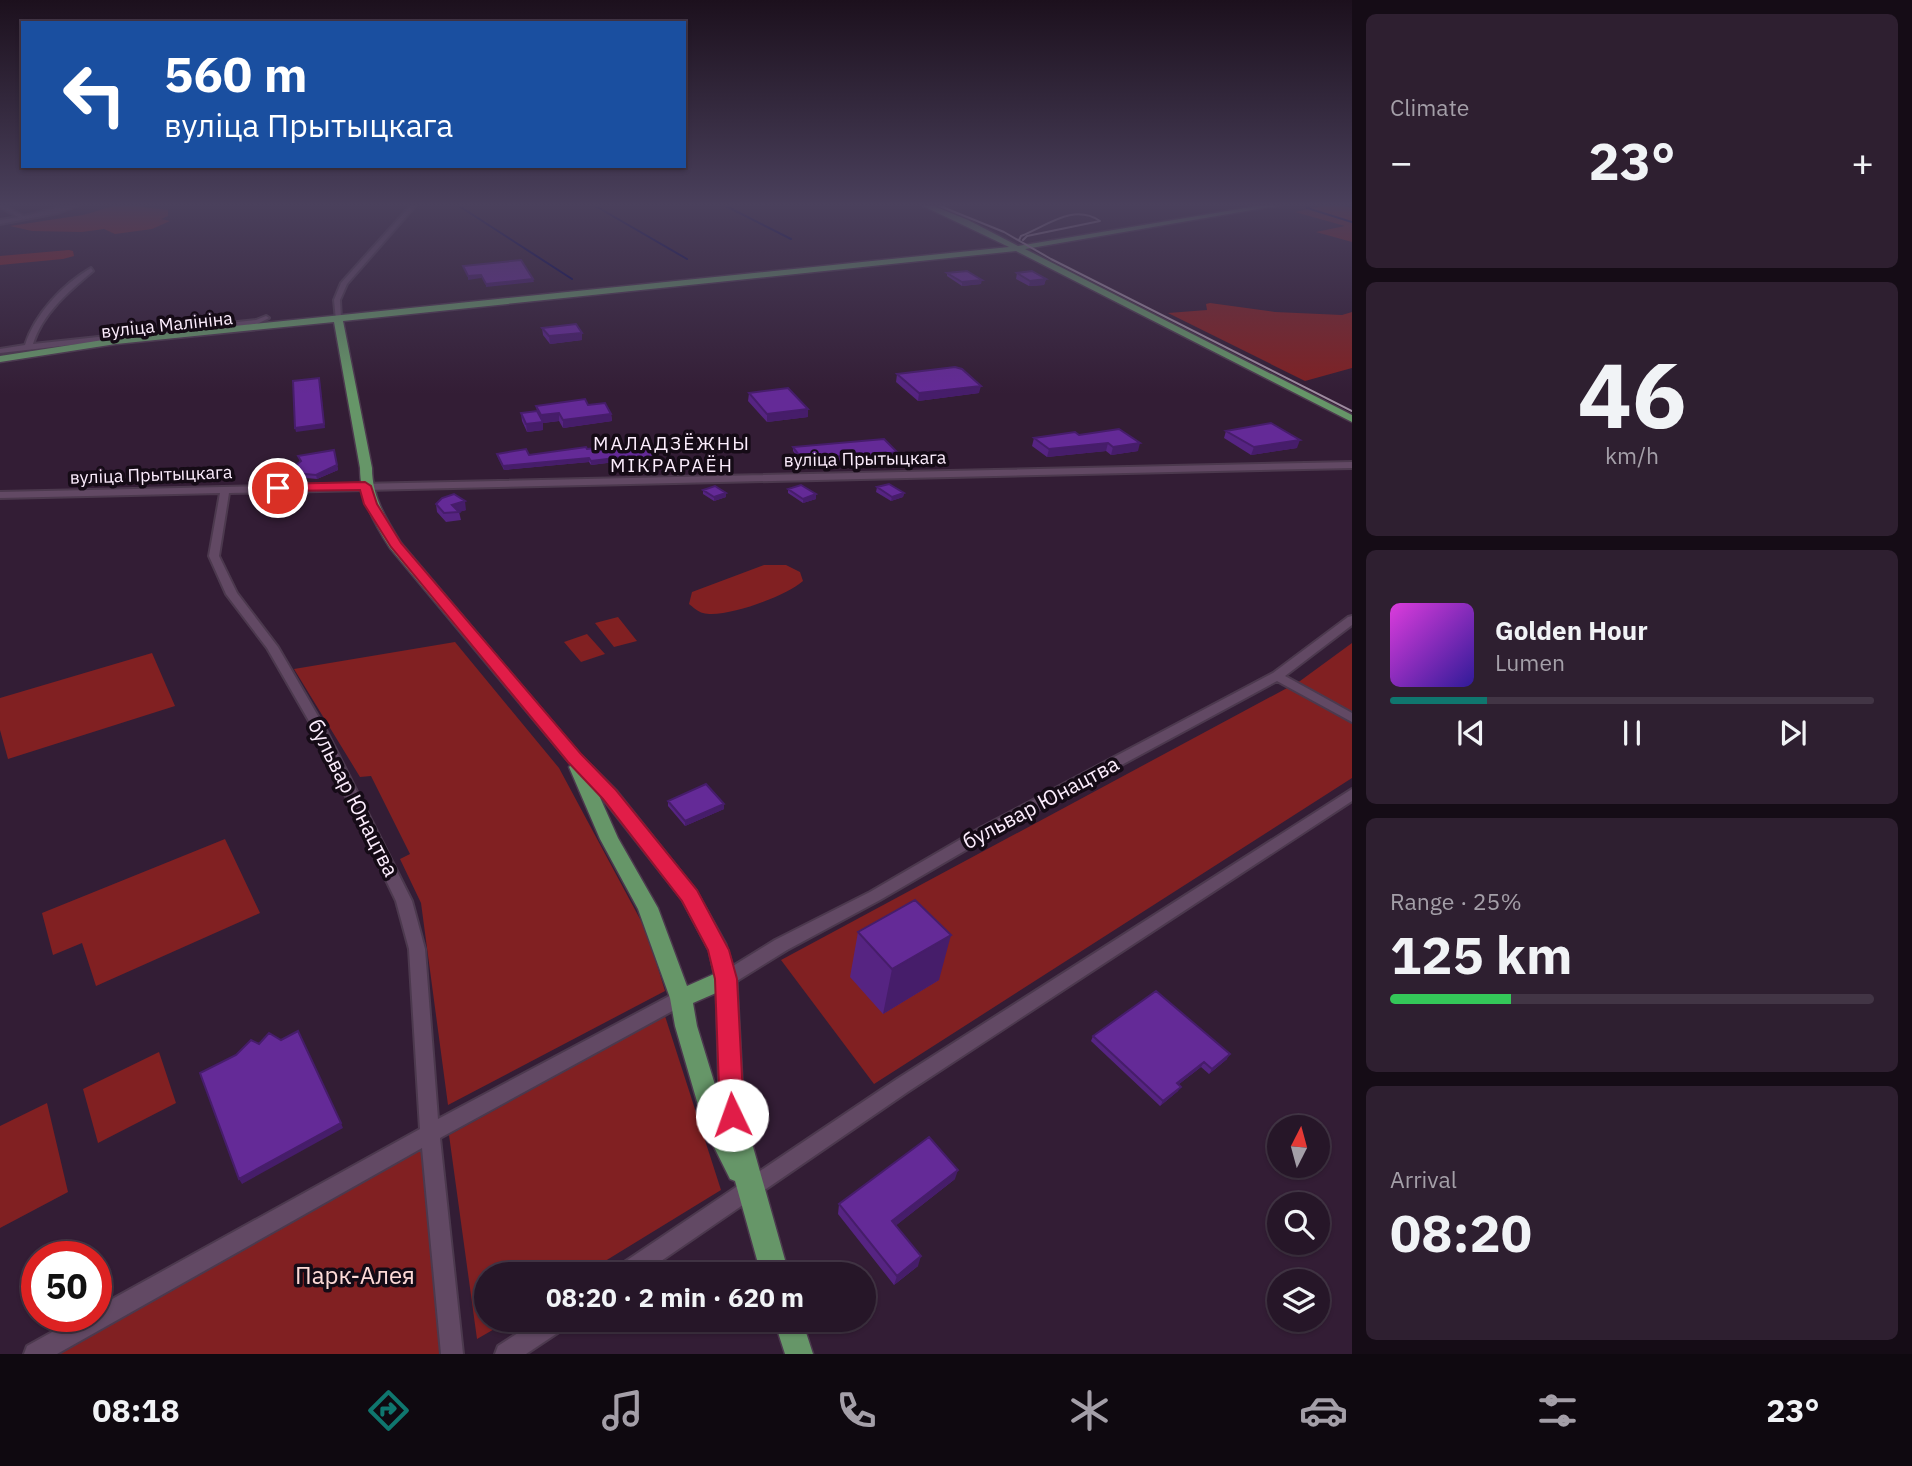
<!DOCTYPE html>
<html lang="en">
<head>
<meta charset="utf-8">
<style>
	:root { --surface:#261628; --page:#2e1f30; --text:#f1f3f6; --muted:#a49fa8; --line:#423545; --accent:#0f766e }
	body { margin:0; font-family:"IBM Plex Sans",sans-serif; background:var(--page); color:var(--text); height:100vh; display:flex; flex-direction:column; font-size:26px; white-space:nowrap }
	* { box-sizing:border-box; margin:0 }
	p { font-size:23px; color:var(--muted) }
	.icon { flex:none; width:38px; height:38px; fill:none; stroke:currentColor; stroke-width:2; stroke-linecap:round; stroke-linejoin:round }
	.map { position:relative; flex:1; overflow:hidden }
	.drawer { display:flex; flex-direction:column; gap:14px; padding:14px; background:#150c16; width:560px }
	.drawer>* { flex:none }
	.banner { position:absolute; left:21px; top:21px; width:665px; height:147px; border-radius:0px; box-shadow:0 2px 5px #0004,0 0 0 2px var(--line); background:#1a4fa0; color:#fff; overflow:hidden }
	.needle { width:46px; rotate:6deg }
	.controls { position:absolute; left:1267px; top:1115px; display:grid; gap:14px }
	.controls a { display:grid; place-items:center; width:63px; height:63px; border-radius:50%; background:var(--surface); box-shadow:0 2px 5px #0004,0 0 0 2px var(--line); font-size:35px }
	.speed { position:absolute; left:21px; top:1241px; display:flex; gap:14px; font-size:35px; font-weight:700; text-align:center }
	.speed>* { display:grid; place-content:center; width:91px; height:91px; border-radius:50%; background:var(--surface); box-shadow:0 2px 5px #0004,0 0 0 2px var(--line); line-height:1 }
	.speed .limit { border:10px solid #d22; background:#fff; color:#111 }
	.pin { position:absolute; display:grid; place-items:center; width:60px; height:60px; color:#fff; margin:-30px; border:4px solid #fff; border-radius:50%; box-shadow:0 2px 7px #0007 }
	.me { position:absolute; width:77px; margin:-38px; rotate:357deg; stroke-linejoin:round; filter:drop-shadow(0 0 5px #0008) }
	.turn { display:flex; align-items:center; gap:24px; height:147px; padding:0 28px; font-size:32px }
	.turn .icon { width:91px; height:91px; stroke-width:2.5 }
	.turn b { display:block; font-size:49px; line-height:60px }
	.big { font-size:52px; font-weight:700; line-height:1.1 }
	.drawer .widget { flex:1; display:flex; flex-direction:column; justify-content:center; gap:10px; min-width:0; padding:0 24px; border-radius:10px; background:var(--page) }
	.drawer .dial { align-items:center; gap:0 }
	.dial b { font-size:91px; line-height:1 }
	.song { display:flex; align-items:center; gap:21px }
	.cover { width:84px; height:84px; border-radius:10px; background:linear-gradient(135deg,hsl(300 70% 55%),hsl(250 70% 35%)) }
	.played { height:7px; border-radius:4px; background:linear-gradient(90deg,var(--accent) 20%,var(--line) 20%) }
	.keys { display:flex; justify-content:space-around; direction:ltr }
	.heat { display:flex; justify-content:space-between; align-items:center; font-size:38px; direction:ltr }
	.charge { height:10px; border-radius:5px; background:linear-gradient(90deg,#34c759 25%,var(--line) 0) }
	.trip { position:absolute; left:474px; top:1262px; width:402px; height:70px; border-radius:35px; background:var(--surface); box-shadow:0 2px 5px #0004,0 0 0 2px var(--line); font-weight:700; line-height:70px; text-align:center }
	.menu { display:flex; height:112px; justify-content:space-around; align-items:center; background:#0f0910; color:var(--muted) }
	.menu .icon { width:49px; height:49px }
	.menu .current { color:var(--accent) }
	.menu b { font-size:32px; color:var(--text) }
	main { display:flex; flex:1; min-height:0 }
	.map>svg:first-child { display:block }
	.green { fill:#812022 }
	.lines { fill:none; stroke-linecap:round; stroke-linejoin:round }
	.stream { stroke:#000252; stroke-width:2 }
	.minor-casing { stroke:#4c394e; stroke-width:4 }
	.major-casing { stroke:#4c394e; stroke-width:3 }
	.minor { fill:#624964; fill-rule:evenodd }
	.major { fill:#669668; fill-rule:evenodd }
	.tram { stroke:#9f8ca0; stroke-width:2 }
	.wall { fill:#562482 }
	.shaded-wall { fill:#461d6a }
	.building { fill:#642a97; stroke:#461d6a; stroke-width:2 }
	.route { fill:#e11d48; stroke:#92132f; stroke-width:2 }
	.labels { text-anchor:middle; stroke-width:7; stroke-linejoin:round; paint-order:stroke }
	.far-street-label { font-size:18px; fill:#fcedfd; stroke:#150b16 }
	.far-neighbourhood-label { font-size:19px; letter-spacing:2px; fill:#fcedfd; stroke:#150b16 }
	.street-label { font-size:21px; fill:#fcedfd; stroke:#150b16 }
	.near-park-label { font-size:24px; fill:#fddad7; stroke:#150b16 }
</style>
</head>
<body>
<main>
<div class="map">
<svg width="1352" height="1354" viewBox="0 0 1352 1354">
	<rect width="100%" height="100%" fill="#331d35"/>
	<path class="green" d="M 120,204 L 168,210 L 168,216 L 161,219 L 170,221 L 152,229 L 115,234 L 104,229 L 82,232 L 32,231 L 10,226 L 83,215 Z
		M 1332,204 L 1352,208 L 1352,242 L 1316,232 L 1345,226 L 1295,212 Z
		M 69,250 L 73,251 L 74,256 L 63,259 L 0,265 L 0,256 Z
		M 1210,303 L 1275,312 L 1342,315 L 1352,312 L 1352,368 L 1305,381 L 1168,313 L 1207,310 L 1206,304 Z
		M 764,565 L 786,565 L 800,572 L 803,581 C 786,596 725,619 703,613 C 698,612 693,607 689,604 L 692,592 Z
		M 618,617 L 637,641 L 614,647 L 595,623 Z
		M 587,634 L 605,654 L 581,662 L 564,642 Z
		M 455,642 L 559,768 L 647,932 L 665,991 L 448,1105 L 421,903 L 400,859 L 410,854 L 371,776 L 360,777 L 294,669 Z
		M 1352,643 L 1352,778 L 874,1084 L 781,960 L 1300,681 Z
		M 152,653 L 175,706 L 8,759 L 0,730 L 0,698 Z
		M 225,839 L 260,913 L 96,986 L 82,943 L 53,955 L 42,913 Z
		M 665,1016 L 721,1190 L 584,1274 L 486,1274 L 486,1320 L 510,1320 L 477,1339 L 449,1135 Z
		M 159,1052 L 176,1103 L 98,1143 L 83,1089 Z
		M 47,1103 L 68,1192 L 0,1228 L 0,1126 Z
		M 421,1149 L 443,1354 L 58,1354 Z"/>
	<g class="lines">
		<path class="stream" d="M 456,204 L 572,279
			M 592,204 L 687,259
			M 722,204 L 791,239
			M 1307,208 L 1352,222"/>
		<defs>
			<path id="minor" d="M 0,204 L 24,216 L 73,204 L 82,204 L 58,213 L 0,224 L 0,220 L 18,217 L 0,207 Z
				M 412,204 L 417,204 L 347,284 L 340,300 L 341,319 L 336,320 L 334,300 L 341,283 Z
				M 91,268 L 93,271 C 68,292 43,313 33,344 L 256,320 L 266,316 L 269,318 L 257,324 L 0,353 L 0,349 L 25,345 C 35,314 63,284 91,268 Z
				M 1352,462 L 1352,468 L 229,493 L 219,556 L 237,593 L 278,647 L 325,728 L 412,901 L 425,949 L 438,1119 L 675,993 L 681,991 L 687,993 L 689,998 L 687,1003 L 440,1138 L 463,1354 L 441,1354 L 422,1148 L 57,1354 L 24,1354 L 27,1346 L 81,1316 L 96,1316 L 96,1308 L 420,1129 L 409,949 L 396,901 L 313,728 L 267,648 L 226,594 L 209,556 L 220,493 L 0,498 L 0,492 Z
				M 1352,616 L 1352,625 L 1285,676 L 1352,713 L 1352,722 L 1277,681 L 990,836 L 880,900 L 787,950 L 732,984 L 726,986 L 720,984 L 718,979 L 720,974 L 775,940 L 870,892 L 980,828 L 1273,673 L 1348,617 Z
				M 1352,789 L 1352,801 L 909,1091 L 642,1274 L 613,1274 L 617,1267 L 897,1079 Z
				M 538,1320 L 568,1320 L 565,1328 L 526,1354 L 495,1354 L 498,1346 Z"/>
			<path id="major" d="M 919,204 L 929,204 L 968,220 L 1018,246 L 1269,204 L 1287,204 L 1025,249 L 1352,415 L 1352,422 L 1016,251 L 343,321 L 372,468 C 372,497 386,519 401,543 L 580,754 L 616,790 L 696,890 L 726,944 L 737,979 L 744,1115 L 789,1274 L 761,1274 L 735,1181 L 730,1179 L 705,1129 L 675,1026 L 670,998 L 638,909 L 600,839 L 569,767 L 571,765 L 390,548 C 374,523 360,498 360,468 L 334,322 L 116,344 L 0,362 L 0,356 L 116,338 L 1009,247 ZM 598,793 L 682,900 L 709,951 L 714,974 L 687,986 L 658,908 L 618,838 ZM 716,993 L 719,1098 L 697,1026 L 693,1003 Z
				M 774,1320 L 802,1320 L 813,1354 L 785,1354 Z"/>
		</defs>
		<use href="#minor" class="minor-casing"/>
		<use href="#major" class="major-casing"/>
		<use href="#minor" class="minor"/>
		<use href="#major" class="major"/>
		<path class="tram" d="M 935,204 L 1004,232 L 1051,259 L 1352,411
			M 1019,240 L 1021,236 C 1047,226 1073,203 1100,221 L 1027,236 L 1023,240"/>
	</g>
	<path class="wall" d="M 947,273 L 981,284 L 962,286 L 947,276 Z
		M 1017,273 L 1046,279 L 1044,285 L 1029,286 L 1016,279 Z
		M 542,328 L 582,333 L 582,340 L 550,344 L 543,335 Z
		M 897,374 L 979,393 L 918,401 L 896,382 Z
		M 749,393 L 808,409 L 808,417 L 767,422 L 748,401 Z
		M 588,405 L 611,414 L 612,421 L 563,428 L 559,421 L 543,423 L 543,430 L 527,432 L 522,421 L 521,413 L 537,411 L 536,406 Z
		M 1226,431 L 1297,448 L 1251,455 L 1224,438 Z
		M 1079,435 L 1138,451 L 1111,455 L 1106,451 L 1047,457 L 1032,446 L 1034,438 Z
		M 793,447 L 897,452 L 897,456 L 860,462 L 857,459 L 802,463 L 793,451 Z
		M 617,448 L 655,460 L 625,465 L 623,461 L 591,465 L 589,462 L 504,470 L 498,458 L 497,454 L 529,455 L 587,449 Z
		M 334,450 L 338,470 L 317,479 L 295,477 L 294,473 L 300,461 L 298,456 Z
		M 877,487 L 904,493 L 903,497 L 891,501 L 876,492 Z
		M 788,489 L 816,494 L 816,499 L 803,503 L 788,493 Z
		M 703,490 L 726,493 L 726,497 L 714,501 L 703,494 Z
		M 436,504 L 466,510 L 459,512 L 461,520 L 446,522 L 437,512 Z
		M 668,801 L 724,809 L 685,826 L 668,806 Z
		M 858,932 L 939,980 L 883,1014 L 850,977 Z
		M 1093,1036 L 1227,1059 L 1209,1074 L 1201,1067 L 1179,1084 L 1178,1091 L 1160,1106 L 1091,1041 Z
		M 955,1179 L 895,1226 L 918,1266 L 894,1285 L 838,1214 L 839,1204 Z"/>
	<path class="shaded-wall" d="M 481,275 L 481,278 L 468,280 L 468,276 Z
		M 533,279 L 534,282 L 486,287 L 486,284 Z
		M 1046,279 L 1044,285 L 1029,286 L 1030,281 Z
		M 982,280 L 981,284 L 962,286 L 962,282 Z
		M 582,333 L 582,340 L 550,344 L 549,336 Z
		M 320,382 L 325,428 L 296,432 L 295,428 Z
		M 981,386 L 979,393 L 918,401 L 919,393 Z
		M 808,409 L 808,417 L 767,422 L 767,414 Z
		M 559,413 L 559,421 L 543,423 L 543,430 L 527,432 L 526,424 L 542,422 L 541,415 Z
		M 611,414 L 612,421 L 563,428 L 563,420 Z
		M 1300,440 L 1297,448 L 1251,455 L 1254,447 Z
		M 1108,443 L 1106,451 L 1047,457 L 1049,449 Z
		M 1140,443 L 1138,451 L 1111,455 L 1113,447 Z
		M 897,452 L 897,456 L 860,462 L 860,458 Z
		M 655,456 L 655,460 L 625,465 L 625,461 Z
		M 623,457 L 623,461 L 591,465 L 591,461 Z
		M 589,458 L 589,462 L 504,470 L 503,466 Z
		M 337,465 L 338,470 L 317,479 L 316,475 Z
		M 726,493 L 726,497 L 714,501 L 714,497 Z
		M 904,493 L 903,497 L 891,501 L 892,497 Z
		M 816,494 L 816,499 L 803,503 L 803,499 Z
		M 465,501 L 466,510 L 459,512 L 452,505 Z
		M 724,804 L 724,809 L 685,826 L 685,821 Z
		M 951,935 L 939,980 L 883,1014 L 892,969 Z
		M 1230,1054 L 1227,1059 L 1209,1074 L 1212,1069 Z
		M 1204,1062 L 1201,1067 L 1174,1088 L 1177,1083 Z
		M 1181,1087 L 1178,1091 L 1160,1106 L 1163,1101 Z
		M 341,1123 L 343,1128 L 242,1184 L 239,1179 Z
		M 958,1170 L 955,1179 L 889,1231 L 892,1221 Z
		M 921,1256 L 918,1266 L 894,1285 L 897,1276 Z"/>
	<path class="building" d="M 521,260 L 533,279 L 486,284 L 481,275 L 468,276 L 463,266 Z
		M 967,271 L 982,280 L 962,282 L 947,273 Z
		M 1032,271 L 1046,279 L 1030,281 L 1017,273 Z
		M 576,324 L 582,333 L 549,336 L 542,328 Z
		M 955,367 L 962,369 L 981,386 L 919,393 L 897,374 Z
		M 319,378 L 324,424 L 295,428 L 293,381 Z
		M 788,388 L 808,409 L 767,414 L 749,393 Z
		M 585,399 L 588,405 L 605,403 L 611,414 L 563,420 L 559,413 L 541,415 L 536,406 Z
		M 537,411 L 543,422 L 526,424 L 521,413 Z
		M 1271,423 L 1300,440 L 1254,447 L 1226,431 Z
		M 1119,429 L 1140,443 L 1113,447 L 1108,443 L 1049,449 L 1034,438 L 1075,432 L 1079,435 Z
		M 884,439 L 897,452 L 860,458 L 857,455 L 802,459 L 793,447 Z
		M 646,444 L 655,456 L 625,461 L 623,457 L 591,461 L 589,458 L 503,466 L 497,454 L 526,449 L 529,455 L 586,447 L 587,449 L 616,446 L 617,448 Z
		M 334,450 L 337,465 L 316,475 L 294,473 L 295,466 L 301,461 L 298,456 Z
		M 889,484 L 904,493 L 892,497 L 877,487 Z
		M 801,485 L 816,494 L 803,499 L 788,489 Z
		M 715,486 L 726,493 L 714,497 L 703,490 Z
		M 454,494 L 465,501 L 452,505 L 459,512 L 444,513 L 436,504 L 442,498 Z
		M 706,784 L 724,804 L 685,821 L 668,801 Z
		M 915,900 L 951,935 L 892,969 L 858,932 Z
		M 1156,991 L 1230,1054 L 1212,1069 L 1204,1062 L 1177,1083 L 1181,1087 L 1163,1101 L 1093,1036 Z
		M 298,1031 L 341,1123 L 239,1179 L 200,1073 L 236,1055 L 251,1040 L 259,1044 L 269,1033 L 281,1040 Z
		M 929,1137 L 958,1170 L 892,1221 L 921,1256 L 897,1276 L 839,1204 Z"/>
	<linearGradient id="sky" x2="0" y2="1"><stop stop-color="#1c101d"/><stop offset="0.52" stop-color="#4a405c"/><stop offset="1" stop-color="#4a405c" stop-opacity="0"/></linearGradient>
	<rect width="1352" height="394" fill="url(#sky)"/>
	<path class="route" d="M 365,482 L 371,486 L 377,504 L 401,543 L 581,754 L 616,790 L 697,890 L 729,950 L 737,979 L 744,1115 L 741,1123 L 732,1126 L 724,1123 L 720,1115 L 715,979 L 708,950 L 682,901 L 603,799 L 568,762 L 391,547 L 364,504 L 360,490 L 278,491 L 272,488 L 278,484 Z"/>
	<g class="labels">
		<g class="far-street-label">
			<text transform="translate(167 325) rotate(-6)" y="6">вуліца Малініна</text>
			<text transform="translate(865 459) rotate(-1)" y="6">вуліца Прытыцкага</text>
			<text transform="translate(151 475) rotate(-2)" y="6">вуліца Прытыцкага</text>
		</g>
		<g class="far-neighbourhood-label">
			<text x="672" y="450">МАЛАДЗЁЖНЫ<tspan x="672" dy="22">МІКРАРАЁН</tspan></text>
		</g>
		<g class="street-label">
			<text transform="translate(353 798) rotate(63)" y="7">бульвар Юнацтва</text>
			<text transform="translate(1041 803) rotate(-28)" y="7">бульвар Юнацтва</text>
		</g>
		<g class="near-park-label">
			<text x="355" y="1284">Парк-Алея</text>
		</g>
	</g>
</svg>
<div class="controls">
<a><svg class="needle" viewBox="-14 -14 28 28"><path d="M0-13l5 13h-10z" fill="#e53935"/><path d="M0 13l5-13h-10z" fill="#a49fa8"/></svg></a>
<a><svg class="icon" aria-label="search" viewBox="0 0 24 24"><circle cx="10" cy="10" r="6"/><path d="M15 15l6 6"/></svg></a>
<a><svg class="icon" aria-label="layers" viewBox="0 0 24 24"><path d="M12 4l9 5-9 5-9-5zM3 14l9 5 9-5"/></svg></a>
</div>
<div class="speed"><div class="limit">50</div></div>
<div class="pin" style="left:278px;top:488px;background:#d93025"><svg class="icon" aria-label="arrive" viewBox="0 0 24 24"><path d="M6 21V4h12l-3 4 3 4H6"/></svg></div>
<svg class="me" style="left:732px;top:1115px" viewBox="-20 -20 40 40"><circle r="19" fill="#fff"/><path d="M0-13L10 11 0 6-10 11z" fill="#e11d48"/></svg>
<div class="trip">08:20 · 2 min · 620 m</div>
<div class="banner">
<div class="turn"><svg class="icon" aria-label="left" viewBox="0 0 24 24"><path d="M17 20v-9H6M10 6l-5 5 5 5"/></svg><div><b>560 m</b>вуліца Прытыцкага</div></div>
</div>
</div>
<section class="drawer">
<div class="widget"><p>Climate</p>
<div class="heat"><a>−</a><b class="big">23°</b><a>+</a></div>
</div>
<div class="widget dial"><b>46</b><p>km/h</p></div>
<div class="widget">
<div class="song"><i class="cover"></i><div><b>Golden Hour</b><p>Lumen</p></div></div>
<div class="played"></div>
<div class="keys"><svg class="icon" aria-label="previous" viewBox="0 0 24 24"><path d="M18 5L8 12l10 7zM5 5v14"/></svg><svg class="icon" aria-label="pause" viewBox="0 0 24 24"><path d="M8 5v14M16 5v14"/></svg><svg class="icon" aria-label="next" viewBox="0 0 24 24"><path d="M6 5l10 7-10 7zM19 5v14"/></svg></div>
</div>
<div class="widget"><p>Range · 25%</p><b class="big">125 km</b><div class="charge"></div></div>
<div class="widget"><p>Arrival</p><b class="big">08:20</b></div>
</section>
</main>
<nav class="menu">
<b>08:18</b>
<svg class="icon current" aria-label="directions" viewBox="0 0 24 24"><path d="M12 3l9 9-9 9-9-9zM9 14v-3h6M13 9l2 2-2 2"/></svg>
<svg class="icon" aria-label="music" viewBox="0 0 24 24"><path d="M9 18V5l10-2v13"/><circle cx="6" cy="18" r="3"/><circle cx="16" cy="16" r="3"/></svg>
<svg class="icon" aria-label="phone" viewBox="0 0 24 24"><path d="M5 4h4l2 5-3 2q2 4 5 5l2-3 5 2v4C11 20 4 13 5 4z"/></svg>
<svg class="icon" aria-label="climate" viewBox="0 0 24 24"><path d="M12 3v18M4 7l16 10M4 17L20 7"/></svg>
<svg class="icon" aria-label="car" viewBox="0 0 24 24"><path d="M5 17H2v-5l4-1 3-4h7l3 4 3 1v5h-3M9 17h6M6 11h13"/><circle cx="7" cy="17" r="2"/><circle cx="17" cy="17" r="2"/></svg>
<svg class="icon" aria-label="filters" viewBox="0 0 24 24"><path d="M4 7h16M4 17h16"/><circle cx="9" cy="7" r="2"/><circle cx="15" cy="17" r="2"/></svg>
<b>23°</b>
</nav>
</body>
</html>
